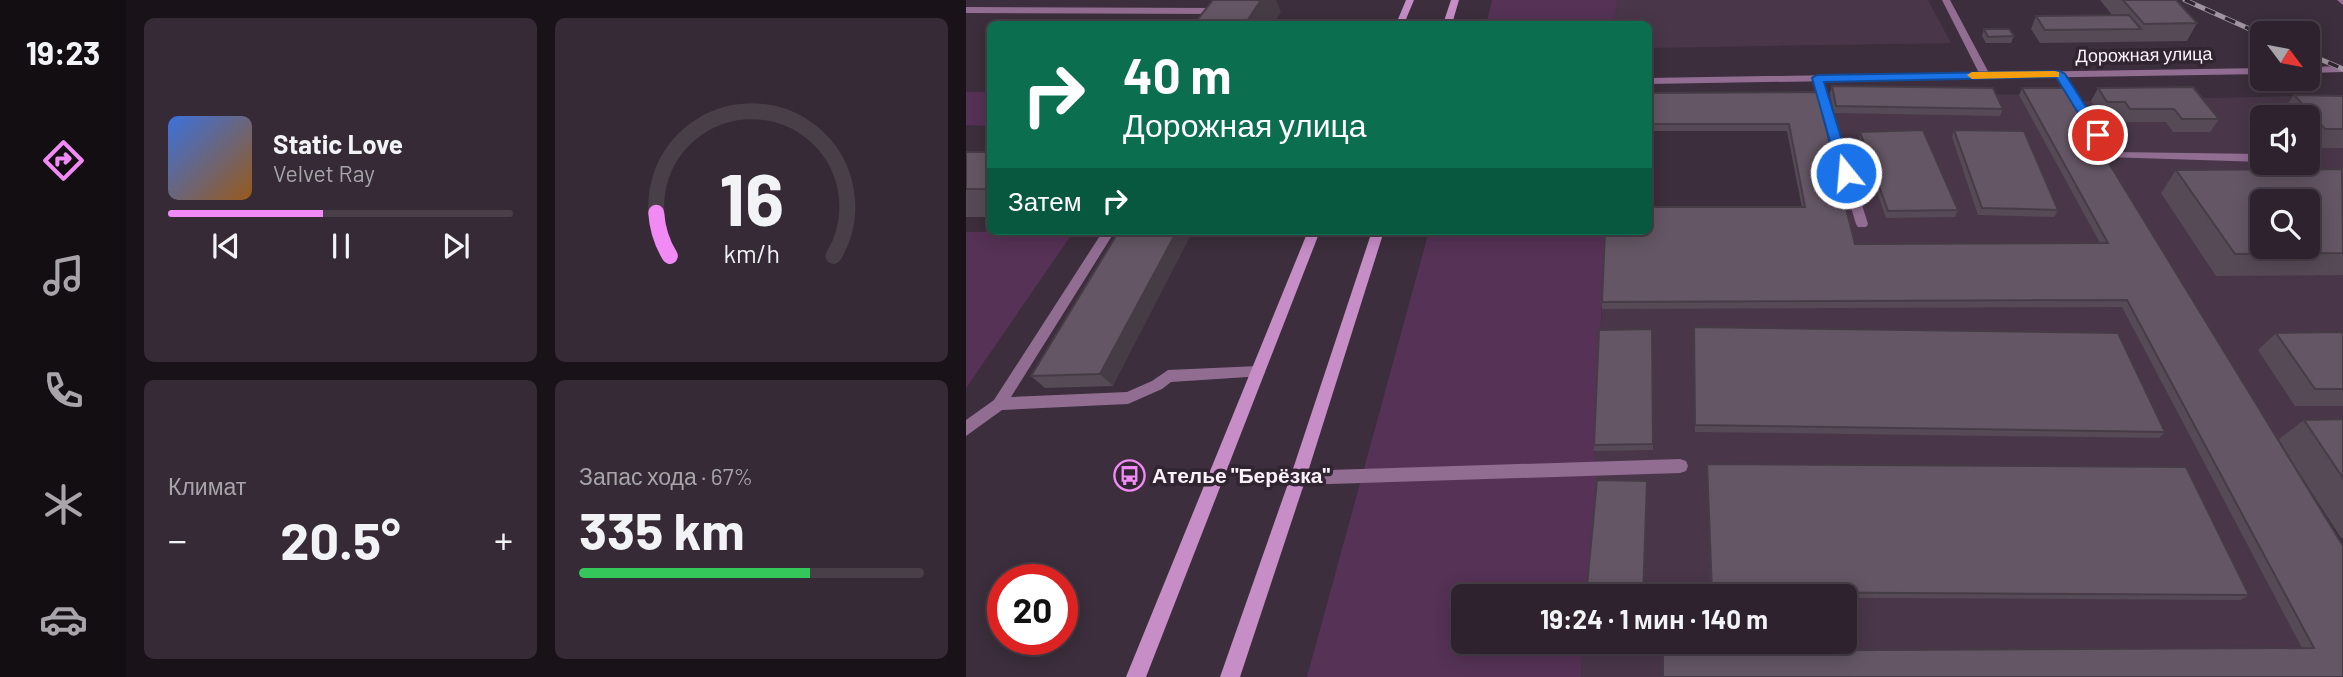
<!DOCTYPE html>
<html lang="ru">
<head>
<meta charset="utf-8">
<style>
	:root { --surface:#2d222d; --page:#352a35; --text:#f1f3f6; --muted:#a7a4aa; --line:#483f49; --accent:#f18af4 }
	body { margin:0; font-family:Barlow,sans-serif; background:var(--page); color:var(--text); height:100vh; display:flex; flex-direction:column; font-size:26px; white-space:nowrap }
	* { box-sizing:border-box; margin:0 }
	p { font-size:23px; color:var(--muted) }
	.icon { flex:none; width:38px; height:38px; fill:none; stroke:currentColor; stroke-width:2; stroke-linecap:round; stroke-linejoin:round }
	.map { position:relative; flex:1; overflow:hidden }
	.sheet { display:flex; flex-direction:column; gap:18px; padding:18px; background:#191319; width:840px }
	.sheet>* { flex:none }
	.guide { position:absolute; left:21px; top:21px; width:665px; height:214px; border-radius:10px; box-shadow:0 4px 18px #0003,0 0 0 2px var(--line); background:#0b6e4f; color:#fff; overflow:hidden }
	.needle { width:46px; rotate:122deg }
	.fabs { position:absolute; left:1284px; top:21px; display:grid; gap:14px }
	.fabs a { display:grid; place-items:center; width:70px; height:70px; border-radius:10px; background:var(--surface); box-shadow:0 4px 18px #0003,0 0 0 2px var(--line); font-size:35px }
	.speed { position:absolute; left:21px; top:564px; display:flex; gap:14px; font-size:35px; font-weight:700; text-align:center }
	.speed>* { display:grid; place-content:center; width:91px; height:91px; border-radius:50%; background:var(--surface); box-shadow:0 4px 18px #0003,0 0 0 2px var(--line); line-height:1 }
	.speed .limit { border:10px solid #d22; background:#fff; color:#111 }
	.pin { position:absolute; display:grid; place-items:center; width:60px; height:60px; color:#fff; margin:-30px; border:4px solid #fff; border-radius:50%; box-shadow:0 2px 7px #0007 }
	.me { position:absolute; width:77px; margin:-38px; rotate:343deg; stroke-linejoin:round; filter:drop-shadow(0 0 5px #0008) }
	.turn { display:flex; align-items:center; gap:24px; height:147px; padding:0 21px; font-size:32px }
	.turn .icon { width:91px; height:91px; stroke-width:2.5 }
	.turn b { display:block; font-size:49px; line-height:60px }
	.then { display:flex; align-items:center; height:66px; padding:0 21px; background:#0003; gap:14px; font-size:26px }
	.big { font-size:52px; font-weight:700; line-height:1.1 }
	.sheet .tile { flex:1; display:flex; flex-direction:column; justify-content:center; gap:10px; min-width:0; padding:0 24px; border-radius:10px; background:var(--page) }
	.sheet .dial { align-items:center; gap:0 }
	.dial svg { height:182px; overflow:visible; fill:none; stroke:var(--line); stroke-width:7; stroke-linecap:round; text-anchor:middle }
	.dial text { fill:var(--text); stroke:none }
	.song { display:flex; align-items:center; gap:21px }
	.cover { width:84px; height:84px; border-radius:10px; background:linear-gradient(135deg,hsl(220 70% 55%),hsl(30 70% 35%)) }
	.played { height:7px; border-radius:4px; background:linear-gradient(90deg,var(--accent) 45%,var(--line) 45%) }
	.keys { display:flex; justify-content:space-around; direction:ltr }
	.heat { display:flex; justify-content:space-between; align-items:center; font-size:38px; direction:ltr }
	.charge { height:10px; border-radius:5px; background:linear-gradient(90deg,#34c759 67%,var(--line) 0) }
	.sheet .tiles { flex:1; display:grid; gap:18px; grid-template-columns:repeat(2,1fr) }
	.trip { position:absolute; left:485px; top:584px; width:406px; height:70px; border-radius:10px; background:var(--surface); box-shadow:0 4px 18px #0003,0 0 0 2px var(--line); font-weight:700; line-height:70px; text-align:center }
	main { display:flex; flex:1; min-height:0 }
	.tab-bar { display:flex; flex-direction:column; width:126px; justify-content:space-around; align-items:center; background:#120e12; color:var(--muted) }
	.tab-bar .icon { width:49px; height:49px }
	.tab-bar .on { color:var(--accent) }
	.tab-bar b { font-size:32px; color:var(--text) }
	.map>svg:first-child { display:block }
	.built { fill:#493749; fill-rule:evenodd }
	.green { fill:#553256 }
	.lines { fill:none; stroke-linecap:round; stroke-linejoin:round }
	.lane { fill:#916d92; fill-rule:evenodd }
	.street { fill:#916d92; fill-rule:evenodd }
	.secondary { fill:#c68dc7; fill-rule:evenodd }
	.rail-casing { stroke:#9f949f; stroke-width:5 }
	.rail { stroke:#312532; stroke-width:3.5; stroke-dasharray:11; stroke-linecap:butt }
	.wall { fill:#564a56 }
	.shaded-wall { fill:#463c46 }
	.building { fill:#645664; stroke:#463c46; stroke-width:2; fill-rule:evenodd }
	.route { fill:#1a73e8; stroke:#114b97; stroke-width:2 }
	.slow { fill:#f59e0b }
	.labels { text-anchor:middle; stroke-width:7; stroke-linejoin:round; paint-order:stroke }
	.far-street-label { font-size:18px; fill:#faf1fa; stroke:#312532 }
	.poi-label { font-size:21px; font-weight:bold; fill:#faf1fa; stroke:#312532; text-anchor:start }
</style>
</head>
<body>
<main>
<nav class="tab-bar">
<b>19:23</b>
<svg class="icon on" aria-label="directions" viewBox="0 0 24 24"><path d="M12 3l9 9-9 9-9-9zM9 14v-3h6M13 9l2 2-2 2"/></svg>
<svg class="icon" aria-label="music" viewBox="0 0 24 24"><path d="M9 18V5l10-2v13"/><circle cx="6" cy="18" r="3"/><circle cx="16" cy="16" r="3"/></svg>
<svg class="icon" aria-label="phone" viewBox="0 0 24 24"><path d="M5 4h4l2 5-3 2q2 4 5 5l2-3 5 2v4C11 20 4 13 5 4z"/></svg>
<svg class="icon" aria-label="climate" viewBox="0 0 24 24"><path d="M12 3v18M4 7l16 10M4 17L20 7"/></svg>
<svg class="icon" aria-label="car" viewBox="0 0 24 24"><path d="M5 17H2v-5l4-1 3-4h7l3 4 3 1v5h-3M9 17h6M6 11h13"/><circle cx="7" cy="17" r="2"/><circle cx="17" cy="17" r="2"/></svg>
</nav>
<section class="sheet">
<div class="tiles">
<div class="tile">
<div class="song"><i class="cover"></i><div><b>Static Love</b><p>Velvet Ray</p></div></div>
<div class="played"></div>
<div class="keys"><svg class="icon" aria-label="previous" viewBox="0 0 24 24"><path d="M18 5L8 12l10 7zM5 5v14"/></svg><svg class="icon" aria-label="pause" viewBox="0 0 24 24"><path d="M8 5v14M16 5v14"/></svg><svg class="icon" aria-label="next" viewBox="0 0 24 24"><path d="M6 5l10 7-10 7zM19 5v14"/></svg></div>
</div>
<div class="tile dial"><svg viewBox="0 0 100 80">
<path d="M14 69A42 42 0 1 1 86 69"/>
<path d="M14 69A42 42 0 0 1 8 50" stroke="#f18af4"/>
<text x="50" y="56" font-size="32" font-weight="700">16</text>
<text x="50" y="72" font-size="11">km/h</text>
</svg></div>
<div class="tile"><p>Климат</p>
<div class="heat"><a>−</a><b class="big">20.5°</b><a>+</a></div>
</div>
<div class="tile"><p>Запас хода · 67%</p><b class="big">335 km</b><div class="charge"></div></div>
</div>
</section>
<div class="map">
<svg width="1377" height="677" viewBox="0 0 1377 677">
	<rect width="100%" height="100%" fill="#3c2e3c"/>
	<path class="built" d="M 651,0 L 962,0 L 985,43 L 683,48 L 682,24 L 649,24 Z
		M 864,93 L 1093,95 L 1097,101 L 1125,101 L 1377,95 L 1377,439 L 1302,441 L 1377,677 L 615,677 L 617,642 L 878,642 L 878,597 L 621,597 L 636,309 L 837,214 L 821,131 L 821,112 ZM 1297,117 L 1342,117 L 1342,163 L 1297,163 ZM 1297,201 L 1342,201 L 1342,247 L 1297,247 Z"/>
	<path class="green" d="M 526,0 L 651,0 L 649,24 L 520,24 Z
		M 0,92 L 24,92 L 24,126 L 0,125 Z
		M 108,231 L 0,388 L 0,232 Z
		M 463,231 L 640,231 L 628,451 L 631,486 L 621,597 L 497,597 L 497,642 L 617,642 L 615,677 L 341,677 Z"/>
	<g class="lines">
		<path class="lane" d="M 976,0 L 984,0 L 1024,75 L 1023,77 L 1014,75 Z
			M 0,7 L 254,8 L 259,11 L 248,24 L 240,24 L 247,14 L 0,13 Z
			M 1094,71 L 1099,74 L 1147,152 L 1297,154 L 1297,162 L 1140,157 L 1089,74 Z
			M 851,75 L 856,78 L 902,224 L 900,227 L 892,227 L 890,224 L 846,78 Z
			M 137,231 L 149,231 L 45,397 L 161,392 L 186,381 L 202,370 L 292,366 L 297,368 L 299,372 L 297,376 L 205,382 L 196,389 L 162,404 L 36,410 L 0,436 L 0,420 L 28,400 Z
			M 714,459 L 720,461 L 722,466 L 720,471 L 714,473 L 332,485 L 326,483 L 324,478 L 326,473 L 332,471 Z"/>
		<path class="street" d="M 1371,0 L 1377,0 L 1377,5 Z
			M 1377,66 L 1377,72 L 1342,73 L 1342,67 Z
			M 1297,68 L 1297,74 L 682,84 L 682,78 Z"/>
		<path class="secondary" d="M 440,0 L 448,0 L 438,24 L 430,24 Z
			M 485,0 L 493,0 L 486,24 L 477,24 Z
			M 342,231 L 354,231 L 180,677 L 160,677 Z
			M 406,231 L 418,231 L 340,478 L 274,677 L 254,677 L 324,478 Z"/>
		<defs>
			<path id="rail" d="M 1219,0 L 1297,35
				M 1342,54 L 1377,69"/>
		</defs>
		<use href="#rail" class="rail-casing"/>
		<use href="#rail" class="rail"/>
	</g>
	<path class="wall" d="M 1134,0 L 1210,0 L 1231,23 L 1221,41 L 1074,43 L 1065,29 L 1070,16 L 1146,15 Z
		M 1018,29 L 1048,36 L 1045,43 L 1020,43 L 1016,36 Z
		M 866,86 L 1037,109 L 1034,116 L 868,113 L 864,93 Z
		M 1056,88 L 1097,88 L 1377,677 L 1336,648 L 1156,307 L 636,309 L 636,302 L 836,207 L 821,131 L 682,131 L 682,93 L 851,92 L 889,244 L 1134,243 L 1053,95 Z
		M 1132,88 L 1253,119 L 1244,132 L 1207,132 L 1200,122 L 1156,122 L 1151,115 L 1134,115 L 1125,101 Z
		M 1328,95 L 1377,96 L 1377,148 L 1343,148 L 1342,147 L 1342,117 L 1317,117 L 1314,114 Z
		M 988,130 L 1092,210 L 1088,217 L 1012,215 L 986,137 Z
		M 894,132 L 992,210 L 989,217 L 920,218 L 893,139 Z
		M 0,152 L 24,152 L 24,217 L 0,217 Z
		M 1210,170 L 1377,170 L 1377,275 L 1250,276 L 1195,193 Z
		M 153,231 L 147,386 L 79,388 L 65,376 Z
		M 728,327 L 1199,432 L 1193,438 L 729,432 Z
		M 686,329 L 687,450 L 628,451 L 628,445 Z
		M 1377,332 L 1377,406 L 1329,406 L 1292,350 L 1310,333 Z
		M 1377,419 L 1377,538 L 1375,538 L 1312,440 L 1338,420 Z
		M 741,464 L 1283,595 L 1274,600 L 745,597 Z"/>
	<path class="shaded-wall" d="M 295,0 L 310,0 L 315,12 L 307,24 L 279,24 Z
		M 211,231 L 227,231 L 147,386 L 134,374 Z"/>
	<path class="building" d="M 247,0 L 295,0 L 279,24 L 228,24 Z
		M 1157,0 L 1210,0 L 1231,23 L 1178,24 Z
		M 1163,15 L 1175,29 L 1079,30 L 1070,16 Z
		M 1018,29 L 1043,29 L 1048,36 L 1022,37 Z
		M 866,86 L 1027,88 L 1037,109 L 870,106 Z
		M 1227,87 L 1253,119 L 1216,119 L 1208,109 L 1164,109 L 1159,102 L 1141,102 L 1132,88 Z
		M 1056,88 L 1097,88 L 1377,546 L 1377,677 L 697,677 L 697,651 L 1348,648 L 1161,300 L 636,302 L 639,231 L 682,231 L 682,207 L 839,207 L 823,124 L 682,124 L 682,93 L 851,92 L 889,244 L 1142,243 Z
		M 1328,95 L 1377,96 L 1377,129 L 1359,129 Z
		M 957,130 L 992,210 L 922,211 L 894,132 Z
		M 988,130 L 1058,131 L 1092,210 L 1016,208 Z
		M 0,152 L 24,152 L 24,189 L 0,189 Z
		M 1376,169 L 1377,253 L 1269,254 L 1210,170 ZM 1297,201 L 1342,201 L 1342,247 L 1297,247 Z
		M 153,231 L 211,231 L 134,374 L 65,376 Z
		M 728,327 L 1152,333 L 1199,432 L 729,425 Z
		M 686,329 L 687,444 L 628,445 L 633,330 Z
		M 1377,332 L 1377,389 L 1349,389 L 1310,333 Z
		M 1377,419 L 1377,478 L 1338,420 Z
		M 741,464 L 1220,467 L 1283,595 L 746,592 Z
		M 631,480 L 681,481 L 677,597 L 620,597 Z"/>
	<path class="route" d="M 1094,71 L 1099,74 L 1138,135 L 1136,137 L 1127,137 L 1090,77 L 858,82 L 886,173 L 880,177 L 873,173 L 846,78 L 851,75 Z"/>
	<path class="slow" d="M 1089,71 L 1093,72 L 1093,77 L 1006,79 L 1001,75 L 1006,72 Z"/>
	<defs>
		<symbol id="bus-ring" viewBox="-11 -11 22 22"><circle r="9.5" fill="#312532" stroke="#f18af4" stroke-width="1.5"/><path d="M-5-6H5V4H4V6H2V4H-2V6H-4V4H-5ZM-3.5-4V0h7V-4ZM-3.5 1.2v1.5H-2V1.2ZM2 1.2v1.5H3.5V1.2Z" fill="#f18af4"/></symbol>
	</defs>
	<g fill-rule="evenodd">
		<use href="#bus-ring" x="146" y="458" width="35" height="35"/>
	</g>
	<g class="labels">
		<g class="far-street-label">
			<text transform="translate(1178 55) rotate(-1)" y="6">Дорожная улица</text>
		</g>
		<g class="poi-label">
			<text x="186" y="483">Ателье "Берёзка"</text>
		</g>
	</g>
</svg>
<div class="fabs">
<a><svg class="needle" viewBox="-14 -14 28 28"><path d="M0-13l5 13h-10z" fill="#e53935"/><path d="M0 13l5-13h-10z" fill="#a7a4aa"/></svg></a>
<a><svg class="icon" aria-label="sound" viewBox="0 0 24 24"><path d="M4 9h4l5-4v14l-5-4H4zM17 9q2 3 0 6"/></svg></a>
<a><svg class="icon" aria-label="search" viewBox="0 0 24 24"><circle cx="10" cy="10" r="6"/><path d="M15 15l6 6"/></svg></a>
</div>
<div class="speed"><div class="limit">20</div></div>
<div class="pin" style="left:1132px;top:135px;background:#d93025"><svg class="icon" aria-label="arrive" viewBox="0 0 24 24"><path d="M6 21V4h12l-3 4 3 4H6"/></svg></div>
<svg class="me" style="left:880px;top:173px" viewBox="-20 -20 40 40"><circle r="17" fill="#1a73e8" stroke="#fff" stroke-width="3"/><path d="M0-11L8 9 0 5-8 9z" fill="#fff"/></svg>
<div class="trip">19:24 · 1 мин · 140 m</div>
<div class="guide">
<div class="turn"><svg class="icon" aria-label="right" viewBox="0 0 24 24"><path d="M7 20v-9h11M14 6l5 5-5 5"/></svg><div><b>40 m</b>Дорожная улица</div></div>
<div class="then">Затем<svg class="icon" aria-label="right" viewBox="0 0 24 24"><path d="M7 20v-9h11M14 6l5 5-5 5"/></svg></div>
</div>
</div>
</main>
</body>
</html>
